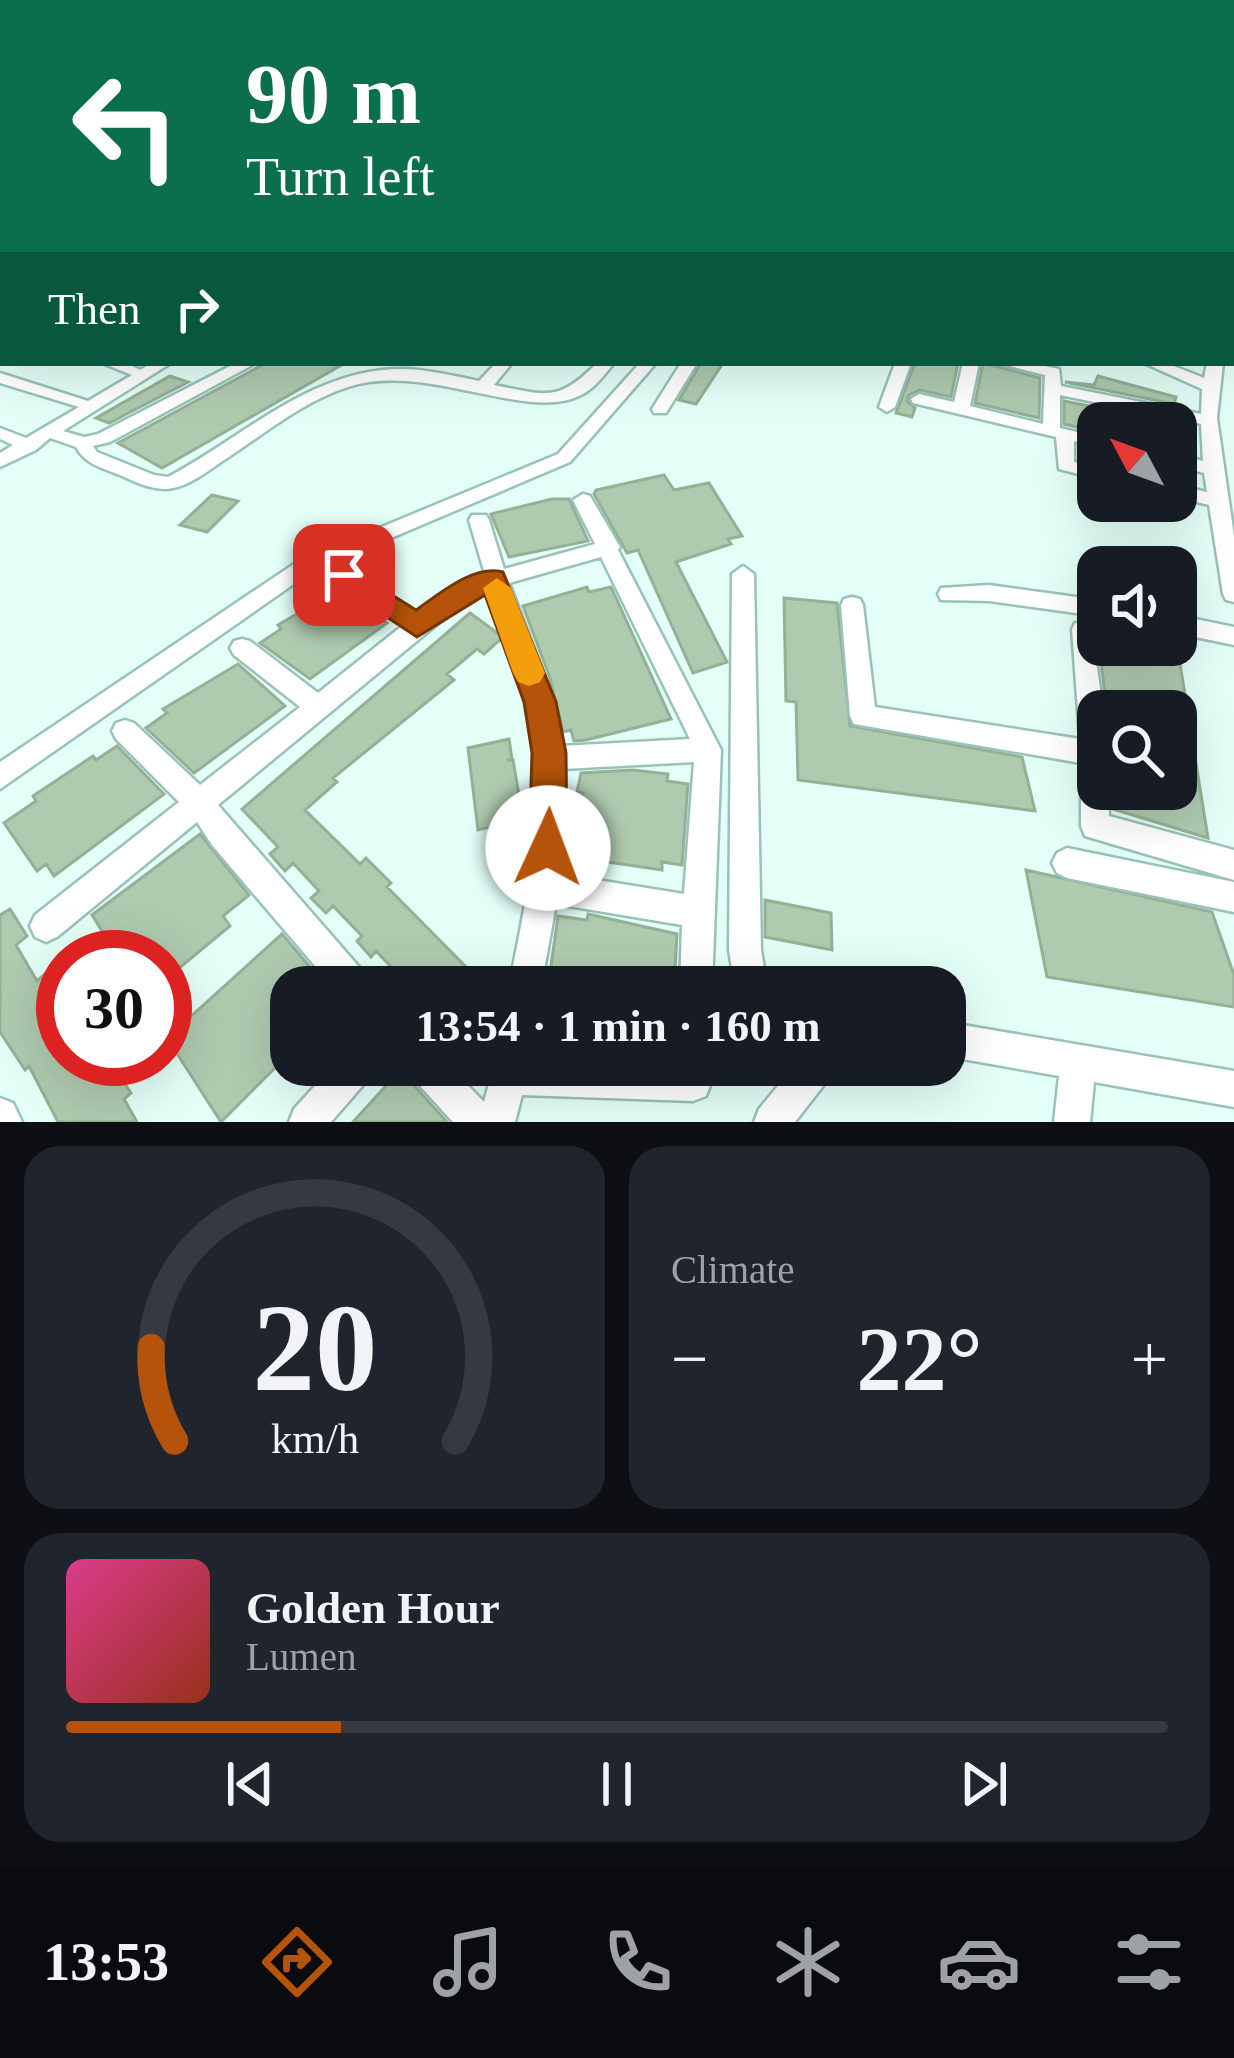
<!DOCTYPE html>
<html lang="en">
<head>
<meta charset="utf-8">
<style>
	:root { --surface:#171b24; --page:#20242c; --text:#f1f3f6; --muted:#9ea1a6; --line:#363941; --accent:#b45309 }
	body { margin:0; font-family:Georgia,serif; background:var(--page); color:var(--text); height:100vh; display:flex; flex-direction:column; font-size:45px; white-space:nowrap }
	* { box-sizing:border-box; margin:0 }
	p { font-size:39px; color:var(--muted) }
	.icon { flex:none; width:66px; height:66px; fill:none; stroke:currentColor; stroke-width:2; stroke-linecap:round; stroke-linejoin:round }
	.map { position:relative; height:1122px; overflow:hidden }
	.drawer { display:flex; flex-direction:column; gap:24px; padding:24px; background:#0d0f14; flex:1 }
	.drawer>* { flex:none }
	.banner { position:absolute; left:0px; top:0px; width:1236px; height:366px; box-shadow:0 12px 48px #0002; background:#0b6e4f; color:#fff; overflow:hidden }
	.needle { width:78px; rotate:311deg }
	.tools { position:absolute; left:1077px; top:402px; display:grid; gap:24px }
	.tools a { display:grid; place-items:center; width:120px; height:120px; border-radius:24px; background:var(--surface); box-shadow:0 12px 48px #0002; font-size:60px }
	.speed { position:absolute; left:36px; top:930px; display:flex; gap:24px; font-size:60px; font-weight:700; text-align:center }
	.speed>* { display:grid; place-content:center; width:156px; height:156px; border-radius:50%; background:var(--surface); box-shadow:0 12px 48px #0002; line-height:1 }
	.speed .limit { border:18px solid #d22; background:#fff; color:#111 }
	.pin { position:absolute; display:grid; place-items:center; width:102px; height:102px; color:#fff; margin:-51px; border-radius:24px; box-shadow:0 6px 18px #0006 }
	.me { position:absolute; width:132px; margin:-66px; rotate:2deg; stroke-linejoin:round; filter:drop-shadow(0 0 9px #0008) }
	.turn { display:flex; align-items:center; gap:42px; height:252px; padding:0 48px; font-size:54px }
	.turn .icon { width:156px; height:156px; stroke-width:2.5 }
	.turn b { display:block; font-size:84px; line-height:102px }
	.then { display:flex; align-items:center; height:114px; padding:0 48px; background:#0003; gap:24px; font-size:45px }
	.big { font-size:90px; font-weight:600; line-height:1.1 }
	.drawer .card { flex:1; display:flex; flex-direction:column; justify-content:center; gap:18px; min-width:0; padding:0 42px; border-radius:36px; background:var(--page) }
	.drawer .dial { align-items:center; gap:0 }
	.dial svg { height:312px; overflow:visible; fill:none; stroke:var(--line); stroke-width:7; stroke-linecap:round; text-anchor:middle }
	.dial text { fill:var(--text); stroke:none }
	.song { display:flex; align-items:center; gap:36px }
	.cover { width:144px; height:144px; border-radius:18px; background:linear-gradient(135deg,hsl(330 70% 55%),hsl(10 70% 35%)) }
	.played { height:12px; border-radius:6px; background:linear-gradient(90deg,var(--accent) 25%,var(--line) 25%) }
	.keys { display:flex; justify-content:space-around; direction:ltr }
	.heat { display:flex; justify-content:space-between; align-items:center; font-size:66px; direction:ltr }
	.drawer .tiles { flex:1; display:grid; gap:24px; grid-template-columns:1fr 1fr }
	.card:last-child { grid-column:span 2 }
	.trip { position:absolute; left:270px; top:966px; width:696px; height:120px; border-radius:36px; background:var(--surface); box-shadow:0 12px 48px #0002; font-weight:600; line-height:120px; text-align:center }
	.tab-bar { display:flex; height:192px; justify-content:space-around; align-items:center; background:#090b0e; color:var(--muted) }
	.tab-bar .icon { width:84px; height:84px }
	.tab-bar .current { color:var(--accent) }
	.tab-bar b { font-size:54px; color:var(--text) }
	.map>svg:first-child { display:block }
	.building { fill:#aecaaf; stroke:#95b096; stroke-width:3 }
	.lines { fill:none; stroke-linecap:round; stroke-linejoin:round }
	.minor-casing { stroke:#98c3b9; stroke-width:5 }
	.minor { fill:#fff; fill-rule:evenodd }
	.route { fill:#b45309; stroke:#753606; stroke-width:3 }
	.slow { fill:#f59e0b }
</style>
</head>
<body>
<div class="map">
<svg width="1234" height="1122" viewBox="0 0 1234 1122">
	<rect width="100%" height="100%" fill="#e4fef8"/>
	<path class="building" d="M 266,363 L 345,363 L 162,468 L 118,443 Z
		M 701,363 L 723,363 L 696,404 L 679,400 Z
		M 915,363 L 958,363 L 951,397 L 920,390 L 909,395 L 907,401 L 915,408 L 912,417 L 896,413 Z
		M 983,363 L 1040,378 L 1039,418 L 975,403 Z
		M 170,376 L 188,382 L 109,423 L 96,418 Z
		M 1098,376 L 1176,397 L 1174,404 L 1065,382 L 1094,385 Z
		M 1064,401 L 1174,423 L 1098,423 L 1098,432 L 1064,424 Z
		M 664,475 L 674,490 L 709,483 L 742,536 L 728,539 L 731,544 L 676,562 L 727,662 L 693,673 L 638,550 L 627,553 L 594,494 L 596,490 Z
		M 212,495 L 238,501 L 207,532 L 180,525 Z
		M 552,499 L 569,499 L 588,541 L 509,557 L 491,514 Z
		M 587,587 L 589,592 L 611,587 L 671,719 L 586,740 L 574,741 L 571,730 L 563,732 L 550,678 L 523,606 Z
		M 340,589 L 387,623 L 310,679 L 260,643 L 281,629 L 278,625 Z
		M 784,598 L 837,603 L 850,726 L 1022,757 L 1035,811 L 798,780 L 796,702 L 786,701 Z
		M 470,613 L 503,637 L 484,654 L 477,649 L 447,674 L 454,680 L 333,778 L 337,782 L 305,810 L 360,864 L 366,858 L 391,883 L 387,887 L 486,987 L 410,987 L 376,951 L 371,957 L 357,941 L 362,936 L 333,906 L 326,913 L 311,898 L 319,891 L 293,863 L 285,871 L 270,854 L 278,847 L 242,809 Z
		M 1099,645 L 1177,645 L 1208,838 L 1113,809 L 1112,789 L 1176,789 L 1176,711 L 1107,711 Z
		M 238,664 L 285,706 L 194,773 L 146,728 L 167,713 L 163,709 Z
		M 509,739 L 512,759 L 507,760 L 513,760 L 523,819 L 478,830 L 468,748 Z
		M 117,746 L 164,794 L 54,876 L 46,864 L 37,871 L 4,823 L 36,801 L 33,796 L 93,756 L 96,760 Z
		M 633,770 L 668,774 L 667,781 L 688,784 L 682,865 L 662,862 L 662,870 L 594,860 L 595,853 L 574,850 L 583,793 L 577,792 L 581,773 Z
		M 200,834 L 249,895 L 223,916 L 230,926 L 172,974 L 165,957 L 118,957 L 92,915 Z
		M 1026,870 L 1212,912 L 1234,975 L 1234,1007 L 1047,977 Z
		M 765,900 L 831,913 L 832,950 L 765,937 Z
		M 10,909 L 27,936 L 16,945 L 37,981 L 45,974 L 63,997 L 63,1059 L 108,1059 L 131,1093 L 124,1099 L 137,1122 L 58,1122 L 29,1066 L 25,1070 L 0,1032 L 0,915 Z
		M 588,914 L 677,934 L 674,987 L 548,987 L 558,916 L 587,920 Z
		M 282,934 L 327,987 L 291,987 L 291,1052 L 221,1122 L 167,1038 Z
		M 403,1067 L 409,1080 L 447,1122 L 353,1122 Z"/>
	<g class="lines">
		<defs>
			<path id="minor" d="M 0,201 L 3,201 L 3,207 L 0,207 Z
				M 3,232 L 3,240 L 0,241 L 0,233 Z
				M 3,284 L 3,292 L 0,293 L 0,285 Z
				M 0,316 L 3,316 L 3,325 L 0,325 Z
				M 0,352 L 3,353 L 3,363 L 0,362 Z
				M 1233,352 L 1234,352 L 1234,362 L 1233,362 Z
				M 102,363 L 126,363 L 140,370 L 152,363 L 171,363 L 63,431 L 84,437 L 98,434 L 236,363 L 256,363 L 110,442 L 93,446 L 97,452 L 154,475 L 168,477 C 244,437 313,367 405,369 C 430,370 455,376 479,381 L 496,363 L 512,363 L 494,385 C 546,395 558,403 597,363 L 614,363 C 605,374 594,389 581,395 C 527,423 424,361 348,387 C 301,402 262,436 221,462 C 208,471 190,485 173,488 C 155,492 136,482 120,475 C 102,468 85,464 76,447 L 50,438 L 36,450 L 0,467 L 0,453 L 13,445 L 0,439 L 0,428 L 26,438 L 79,407 L 0,383 L 0,373 L 88,401 L 132,375 Z
				M 640,363 L 656,363 L 570,462 L 311,572 L 0,789 L 0,762 L 297,562 L 558,454 Z
				M 681,363 L 697,363 L 666,413 L 654,413 L 652,409 Z
				M 895,363 L 911,363 L 895,407 L 887,412 L 879,407 Z
				M 963,363 L 979,363 L 970,406 L 1043,424 L 1045,375 L 997,363 L 1030,363 L 1059,369 L 1061,386 L 1201,414 L 1202,389 L 1144,363 L 1166,363 L 1204,378 L 1207,363 L 1223,363 L 1217,418 L 1234,536 L 1234,602 L 1226,600 L 1223,594 L 1209,505 L 1176,497 L 1176,485 L 1207,492 L 1204,473 L 1176,466 L 1176,454 L 1203,461 L 1201,424 L 1060,395 L 1060,428 L 1098,437 L 1098,447 L 1074,441 L 1074,462 L 1098,467 L 1098,479 L 1059,469 L 1056,437 L 913,403 L 911,399 L 919,394 L 954,402 Z
				M 583,494 L 590,496 L 620,547 L 618,550 L 721,750 L 712,987 L 680,987 L 682,925 L 556,904 L 541,987 L 509,987 C 525,906 544,823 534,740 C 528,688 508,639 490,590 L 464,602 L 218,805 L 366,975 L 370,987 L 333,987 L 212,845 L 197,822 L 57,937 L 46,942 L 35,937 L 30,926 L 35,915 L 179,802 L 116,739 L 112,731 L 116,723 L 125,720 L 134,723 L 200,785 L 300,707 L 234,655 L 230,648 L 234,641 L 242,639 L 250,641 L 318,693 L 402,626 L 336,580 L 333,575 L 336,570 L 352,570 L 418,614 L 448,590 L 485,574 L 469,520 L 472,515 L 486,515 L 489,520 L 504,569 L 595,544 L 573,500 ZM 601,557 L 690,739 L 561,746 L 546,680 L 509,583 ZM 694,762 L 684,894 L 560,874 L 564,810 L 563,769 Z
				M 743,566 L 754,574 L 761,950 L 767,987 L 735,987 L 729,950 L 732,574 Z
				M 989,585 L 1098,600 L 1098,616 L 989,601 L 941,600 L 938,594 L 941,588 Z
				M 852,597 L 860,599 L 863,605 L 875,707 L 1080,739 L 1072,629 L 1075,623 L 1091,623 L 1103,711 L 1098,711 L 1098,789 L 1108,789 L 1109,816 L 1234,850 L 1234,880 L 1085,836 L 1081,826 L 1081,763 L 854,724 L 850,716 L 841,605 L 844,599 Z
				M 1176,615 L 1234,627 L 1234,645 L 1176,633 Z
				M 1067,848 L 1234,882 L 1234,912 L 1067,878 L 1057,873 L 1052,863 L 1057,853 Z
				M 945,1022 L 1234,1071 L 1234,1107 L 1094,1082 L 1090,1122 L 1054,1122 L 1059,1076 L 945,1056 Z
				M 334,1065 L 375,1065 L 370,1077 L 331,1122 L 289,1122 L 294,1109 Z
				M 407,1065 L 448,1065 L 484,1102 L 494,1065 L 711,1065 L 711,1083 L 706,1096 L 693,1101 L 522,1095 L 515,1122 L 453,1122 L 412,1077 Z
				M 795,1065 L 835,1065 L 830,1077 L 795,1122 L 754,1122 L 759,1109 Z
				M 0,1098 L 13,1103 L 22,1122 L 0,1122 Z"/>
		</defs>
		<use href="#minor" class="minor-casing"/>
		<use href="#minor" class="minor"/>
	</g>
	<linearGradient id="sky" x2="0" y2="1"><stop stop-color="#97c2eb"/><stop offset="0.53" stop-color="#f3fffc"/><stop offset="1" stop-color="#f3fffc" stop-opacity="0"/></linearGradient>
	<rect width="1234" height="337" fill="url(#sky)"/>
	<path class="route" d="M 344,565 L 416,610 C 439,594 474,564 503,572 L 556,702 L 566,753 L 567,848 L 561,861 L 548,866 L 535,861 L 529,848 L 532,753 L 524,702 L 485,595 L 417,637 L 334,582 L 330,575 Z"/>
	<path class="slow" d="M 497,578 L 511,588 L 545,673 L 540,682 L 529,686 L 518,682 L 513,673 L 483,588 Z"/>
</svg>
<div class="tools">
<a><svg class="needle" viewBox="-14 -14 28 28"><path d="M0-13l5 13h-10z" fill="#e53935"/><path d="M0 13l5-13h-10z" fill="#9ea1a6"/></svg></a>
<a><svg class="icon" aria-label="sound" viewBox="0 0 24 24"><path d="M4 9h4l5-4v14l-5-4H4zM17 9q2 3 0 6"/></svg></a>
<a><svg class="icon" aria-label="search" viewBox="0 0 24 24"><circle cx="10" cy="10" r="6"/><path d="M15 15l6 6"/></svg></a>
</div>
<div class="speed"><div class="limit">30</div></div>
<div class="pin" style="left:344px;top:575px;background:#d93025"><svg class="icon" aria-label="arrive" viewBox="0 0 24 24"><path d="M6 21V4h12l-3 4 3 4H6"/></svg></div>
<svg class="me" style="left:548px;top:848px" viewBox="-20 -20 40 40"><circle r="19" fill="#fff"/><path d="M0-13L10 11 0 6-10 11z" fill="#b45309"/></svg>
<div class="trip">13:54 · 1 min · 160 m</div>
<div class="banner">
<div class="turn"><svg class="icon" aria-label="left" viewBox="0 0 24 24"><path d="M17 20v-9H6M10 6l-5 5 5 5"/></svg><div><b>90 m</b>Turn left</div></div>
<div class="then">Then<svg class="icon" aria-label="right" viewBox="0 0 24 24"><path d="M7 20v-9h11M14 6l5 5-5 5"/></svg></div>
</div>
</div>
<section class="drawer">
<div class="tiles">
<div class="card dial"><svg viewBox="0 0 100 80">
<path d="M14 69A42 42 0 1 1 86 69"/>
<path d="M14 69A42 42 0 0 1 8 45" stroke="#b45309"/>
<text x="50" y="56" font-size="32" font-weight="700">20</text>
<text x="50" y="72" font-size="11">km/h</text>
</svg></div>
<div class="card"><p>Climate</p>
<div class="heat"><a>−</a><b class="big">22°</b><a>+</a></div>
</div>
<div class="card">
<div class="song"><i class="cover"></i><div><b>Golden Hour</b><p>Lumen</p></div></div>
<div class="played"></div>
<div class="keys"><svg class="icon" aria-label="previous" viewBox="0 0 24 24"><path d="M18 5L8 12l10 7zM5 5v14"/></svg><svg class="icon" aria-label="pause" viewBox="0 0 24 24"><path d="M8 5v14M16 5v14"/></svg><svg class="icon" aria-label="next" viewBox="0 0 24 24"><path d="M6 5l10 7-10 7zM19 5v14"/></svg></div>
</div>
</div>
</section>
<nav class="tab-bar">
<b>13:53</b>
<svg class="icon current" aria-label="directions" viewBox="0 0 24 24"><path d="M12 3l9 9-9 9-9-9zM9 14v-3h6M13 9l2 2-2 2"/></svg>
<svg class="icon" aria-label="music" viewBox="0 0 24 24"><path d="M9 18V5l10-2v13"/><circle cx="6" cy="18" r="3"/><circle cx="16" cy="16" r="3"/></svg>
<svg class="icon" aria-label="phone" viewBox="0 0 24 24"><path d="M5 4h4l2 5-3 2q2 4 5 5l2-3 5 2v4C11 20 4 13 5 4z"/></svg>
<svg class="icon" aria-label="climate" viewBox="0 0 24 24"><path d="M12 3v18M4 7l16 10M4 17L20 7"/></svg>
<svg class="icon" aria-label="car" viewBox="0 0 24 24"><path d="M5 17H2v-5l4-1 3-4h7l3 4 3 1v5h-3M9 17h6M6 11h13"/><circle cx="7" cy="17" r="2"/><circle cx="17" cy="17" r="2"/></svg>
<svg class="icon" aria-label="filters" viewBox="0 0 24 24"><path d="M4 7h16M4 17h16"/><circle cx="9" cy="7" r="2"/><circle cx="15" cy="17" r="2"/></svg>
</nav>
</body>
</html>
